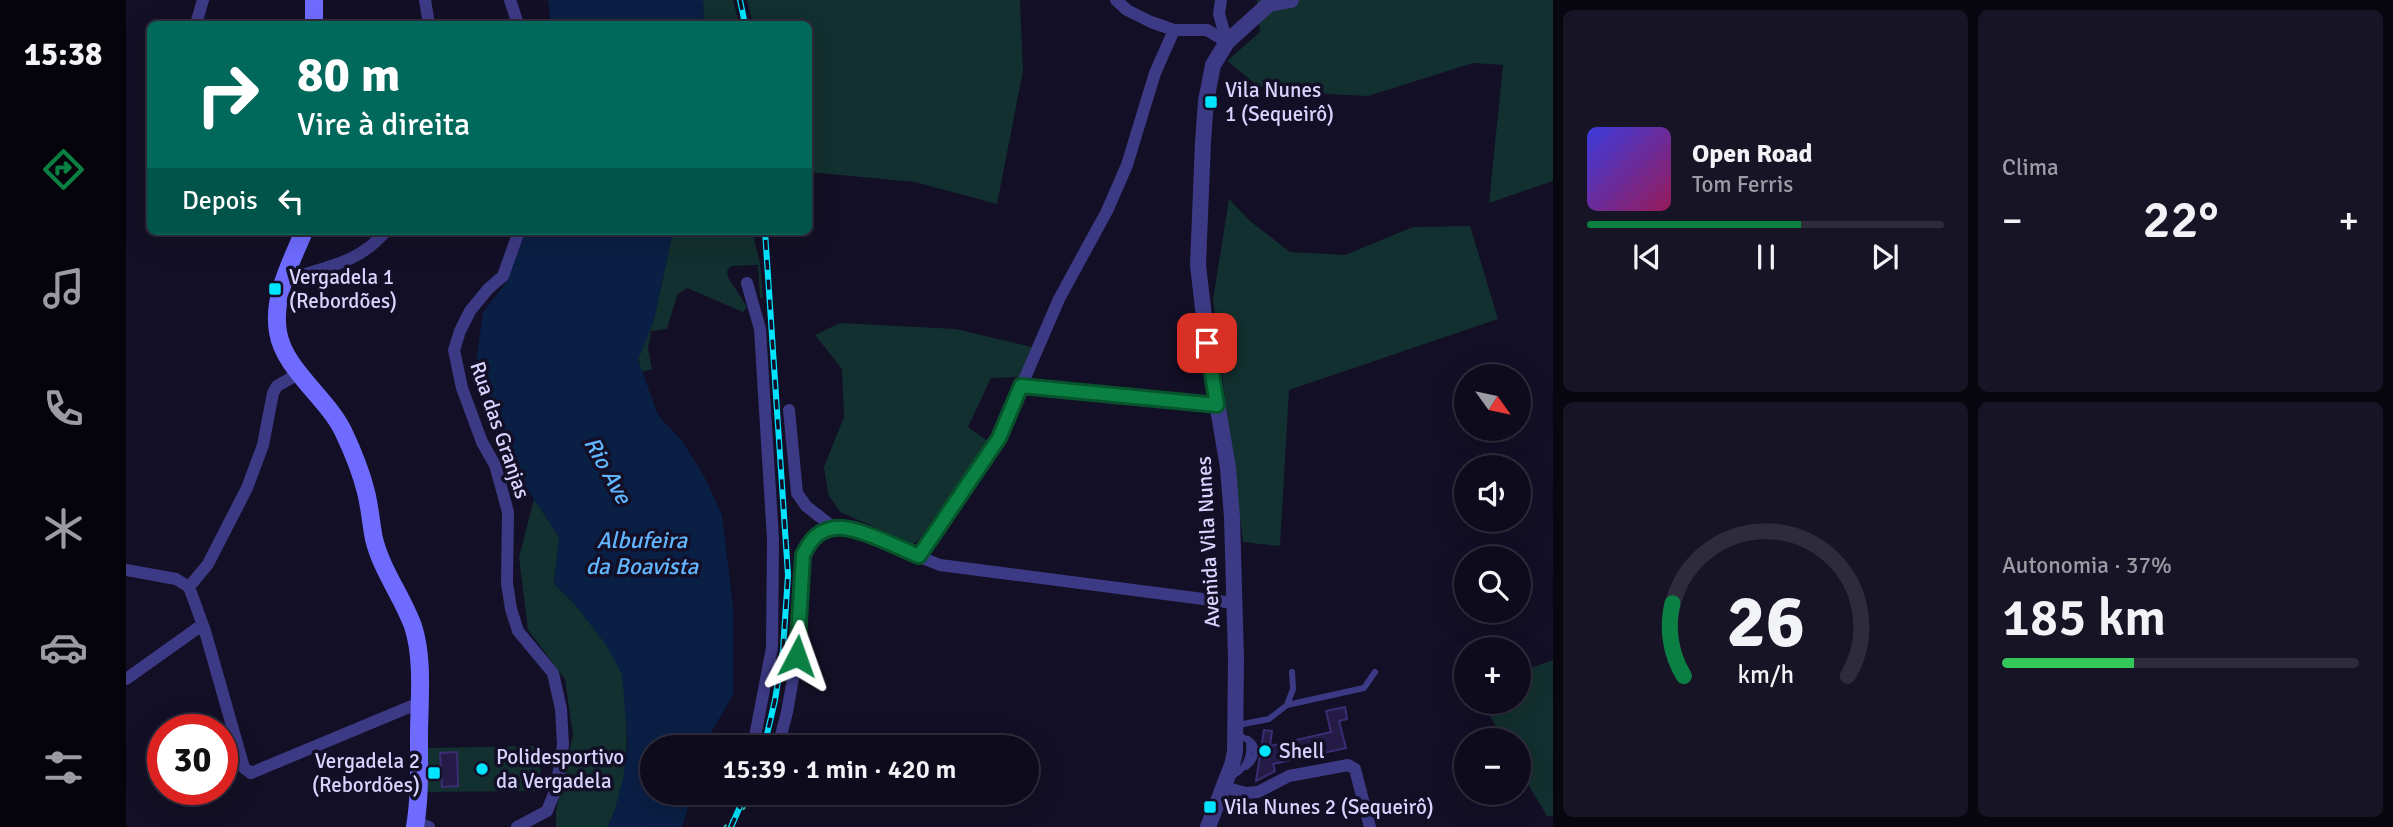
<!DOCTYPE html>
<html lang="pt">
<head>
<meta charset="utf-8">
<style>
	:root { --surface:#0e0b1c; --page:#171425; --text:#f1f3f6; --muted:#9b9ba3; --line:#2e2b3b; --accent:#0b8043 }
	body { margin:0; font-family:Signika,sans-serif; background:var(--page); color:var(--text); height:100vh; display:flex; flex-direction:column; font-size:26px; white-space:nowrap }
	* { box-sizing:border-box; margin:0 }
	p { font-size:23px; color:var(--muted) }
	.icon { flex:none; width:38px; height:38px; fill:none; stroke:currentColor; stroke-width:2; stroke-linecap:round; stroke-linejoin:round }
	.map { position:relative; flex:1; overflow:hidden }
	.panel { display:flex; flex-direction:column; gap:10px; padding:10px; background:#08060f; width:840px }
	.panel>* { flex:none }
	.top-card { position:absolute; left:21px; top:21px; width:665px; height:214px; border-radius:10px; box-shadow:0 7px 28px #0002,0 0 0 2px var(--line); background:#00695c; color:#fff; overflow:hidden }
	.needle { width:46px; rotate:123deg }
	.tools { position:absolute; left:1328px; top:364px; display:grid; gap:14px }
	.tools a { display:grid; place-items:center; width:77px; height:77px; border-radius:50%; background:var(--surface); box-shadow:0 7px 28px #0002,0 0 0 2px var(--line); font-size:35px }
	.speed { position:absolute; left:21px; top:714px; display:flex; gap:14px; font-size:35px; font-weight:700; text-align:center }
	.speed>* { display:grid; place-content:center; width:91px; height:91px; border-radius:50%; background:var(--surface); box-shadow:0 7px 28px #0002,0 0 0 2px var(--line); line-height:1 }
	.speed .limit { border:10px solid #d22; background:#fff; color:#111 }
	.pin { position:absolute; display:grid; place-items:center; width:60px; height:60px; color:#fff; margin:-30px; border-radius:14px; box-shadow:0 4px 10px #0006 }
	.me { position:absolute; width:77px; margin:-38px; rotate:4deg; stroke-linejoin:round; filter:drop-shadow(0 0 5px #0008) }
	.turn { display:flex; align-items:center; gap:24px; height:147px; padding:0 35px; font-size:32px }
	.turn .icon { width:91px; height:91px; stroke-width:2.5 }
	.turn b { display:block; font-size:49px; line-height:60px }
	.then { display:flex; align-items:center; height:66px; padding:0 35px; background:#0003; gap:14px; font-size:26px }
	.big { font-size:52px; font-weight:600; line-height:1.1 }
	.panel .tile { flex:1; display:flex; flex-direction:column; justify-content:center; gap:10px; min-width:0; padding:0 24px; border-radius:10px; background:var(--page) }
	.panel .dial { align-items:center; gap:0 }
	.dial svg { height:182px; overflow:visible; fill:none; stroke:var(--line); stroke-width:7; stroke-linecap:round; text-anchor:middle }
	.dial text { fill:var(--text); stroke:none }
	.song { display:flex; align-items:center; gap:21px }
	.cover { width:84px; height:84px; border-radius:10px; background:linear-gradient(135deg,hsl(240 70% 55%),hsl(330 70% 35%)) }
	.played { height:7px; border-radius:4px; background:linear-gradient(90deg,var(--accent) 60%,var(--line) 60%) }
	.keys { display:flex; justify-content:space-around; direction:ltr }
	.heat { display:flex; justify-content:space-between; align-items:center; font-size:38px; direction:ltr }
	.charge { height:10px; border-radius:5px; background:linear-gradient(90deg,#34c759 37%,var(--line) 0) }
	.panel .tiles { flex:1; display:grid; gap:10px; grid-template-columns:repeat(2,1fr) }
	.trip { position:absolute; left:514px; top:735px; width:399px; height:70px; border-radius:35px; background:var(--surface); box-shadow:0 7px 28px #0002,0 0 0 2px var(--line); font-weight:600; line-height:70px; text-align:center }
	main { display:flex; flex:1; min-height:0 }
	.menu { display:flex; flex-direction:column; width:126px; justify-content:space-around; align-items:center; background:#06040b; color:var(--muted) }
	.menu .icon { width:49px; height:49px }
	.menu .active { color:var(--accent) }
	.menu b { font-size:32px; color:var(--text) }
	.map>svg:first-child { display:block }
	.green { fill:#12302f }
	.water { fill:#0a1f44 }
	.building { fill:#241b47; stroke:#3b2d73; stroke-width:2 }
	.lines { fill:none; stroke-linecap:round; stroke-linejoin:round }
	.path { stroke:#2fb8b0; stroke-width:2; stroke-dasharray:3.5 5; stroke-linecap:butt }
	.service { stroke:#3d3a85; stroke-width:6 }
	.minor { stroke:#3d3a85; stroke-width:12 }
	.tertiary { stroke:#3d3a85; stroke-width:16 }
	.secondary { stroke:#6f6bff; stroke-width:18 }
	.rail-casing { stroke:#00e5ff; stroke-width:6 }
	.rail { stroke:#130f26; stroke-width:3.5; stroke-dasharray:10; stroke-linecap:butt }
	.route-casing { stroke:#07532c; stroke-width:18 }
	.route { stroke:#0b8043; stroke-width:12 }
	.poi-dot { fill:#00e5ff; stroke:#130f26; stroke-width:2.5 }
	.labels { text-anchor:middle; stroke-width:7; stroke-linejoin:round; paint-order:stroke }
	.poi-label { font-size:21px; fill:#d9d4ff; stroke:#130f26; text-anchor:start }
	.street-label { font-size:21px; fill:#d9d4ff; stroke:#130f26 }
	.water-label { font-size:23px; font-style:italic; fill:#62b6ff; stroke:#130f26 }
</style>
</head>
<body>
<main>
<nav class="menu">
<b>15:38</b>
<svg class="icon active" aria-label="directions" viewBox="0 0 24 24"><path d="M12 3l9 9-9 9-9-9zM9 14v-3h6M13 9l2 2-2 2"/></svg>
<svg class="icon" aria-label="music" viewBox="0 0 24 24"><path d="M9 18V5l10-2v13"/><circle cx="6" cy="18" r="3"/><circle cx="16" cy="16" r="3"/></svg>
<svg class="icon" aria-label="phone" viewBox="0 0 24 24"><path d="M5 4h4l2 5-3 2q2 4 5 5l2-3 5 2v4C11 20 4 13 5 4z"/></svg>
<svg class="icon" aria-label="climate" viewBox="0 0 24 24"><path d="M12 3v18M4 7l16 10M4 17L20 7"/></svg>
<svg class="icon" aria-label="car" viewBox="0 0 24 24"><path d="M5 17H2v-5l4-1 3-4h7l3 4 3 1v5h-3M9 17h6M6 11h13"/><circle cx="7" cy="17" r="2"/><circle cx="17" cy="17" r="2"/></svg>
<svg class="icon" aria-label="filters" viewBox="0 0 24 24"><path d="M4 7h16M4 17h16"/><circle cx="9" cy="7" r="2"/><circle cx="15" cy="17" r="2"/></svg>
</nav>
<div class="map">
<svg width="1427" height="827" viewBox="0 0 1427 827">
	<rect width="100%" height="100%" fill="#130f26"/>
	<path class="green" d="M 577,0 L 607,0 L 613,24 L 578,24 Z
		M 621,0 L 894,0 L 897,71 L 871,204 L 789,182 L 683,172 L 682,24 L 627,24 Z
		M 1131,0 L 1427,0 L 1427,181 L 1363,203 L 1377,65 L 1347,63 L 1242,96 L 1182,93 L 1132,86 L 1101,61 L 1134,32 Z
		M 1103,199 L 1124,221 L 1164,252 L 1219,255 L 1287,227 L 1344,226 L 1372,319 L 1163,390 L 1154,546 L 1117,542 L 1087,300 Z
		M 547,231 L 626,231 L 634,263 L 637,298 L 634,298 L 632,265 L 605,266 L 601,271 L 602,277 L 621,307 L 617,312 L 561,288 L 551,295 L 541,329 L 525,331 L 522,349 L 526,369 L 516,372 L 512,359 L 528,320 Z
		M 714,323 L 830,329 L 906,347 L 894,377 L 865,378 L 842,427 L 862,441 L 793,539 L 787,544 L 714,512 L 702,494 L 698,467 L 718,417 L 716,369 L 689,335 Z
		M 408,499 L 433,537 L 428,584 C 452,606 486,642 496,674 C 499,682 498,692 499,701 C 502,743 503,789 481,827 L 430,827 L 430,811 L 447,735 L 439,679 L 402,630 L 393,557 Z
		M 1427,660 L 1427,816 L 1421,816 L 1393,769 L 1393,740 L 1378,740 L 1356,702 L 1393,702 L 1393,672 Z
		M 414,746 L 415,791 L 297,792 L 297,748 Z"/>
	<path class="water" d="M 422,0 L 577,0 L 578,24 L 449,24 L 440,20 L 435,22 L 436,24 L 425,24 Z
		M 399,231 L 547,231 L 528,320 L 512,360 L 532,415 L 556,441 L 579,478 L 596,515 L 607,607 L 607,695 L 580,741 L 578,747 L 527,747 L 527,793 L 567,793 L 556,827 L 481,827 L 487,816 L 497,779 L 502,744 L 496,674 L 480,645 L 447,602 L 428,584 L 433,537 L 380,457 L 348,379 L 357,312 L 379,284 Z"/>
	<path class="building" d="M 1219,707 L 1221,719 L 1213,721 L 1220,748 L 1147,764 L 1149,771 L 1130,781 L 1138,730 L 1146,731 L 1144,746 L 1205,732 L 1200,711 Z
		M 331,752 L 332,786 L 316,787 L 314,753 Z"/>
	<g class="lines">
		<path class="path" d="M 598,827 L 635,793"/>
		<path class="service" d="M 1161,705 L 1167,689 L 1166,672
			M 1112,725 L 1143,719 L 1161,705 L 1238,688 L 1249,672
			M 1120,767 C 1130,760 1134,747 1122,739
			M 1103,777 C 1119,772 1125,757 1123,741 L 1112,734"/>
		<path class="minor" d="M 299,0 L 303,24
			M 384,0 L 392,24
			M 990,0 L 1001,10 L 1025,22 L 1048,30 L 1081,30 L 1101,42
			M 1095,0 L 1093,14 L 1101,42
			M 70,24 L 77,0
			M 160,275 L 169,277 C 205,266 235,261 260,231
			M 621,283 L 634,329 L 647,539 L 646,648 L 627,747
			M 895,386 L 1091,405
			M 663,410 L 671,493 L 680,506 L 707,527
			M 793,557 L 873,438 L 933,299 L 981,211 L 1001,165 L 1029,73 L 1048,30
			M 0,570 L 50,579 L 63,587 L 79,631 L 118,768 L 125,773 L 293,703
			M 63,587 L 82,564 L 121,488 L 137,445 L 147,393 L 151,386 L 174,373
			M 0,679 L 76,625
			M 652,747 L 661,712 L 671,656 L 677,555 C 687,536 698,527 720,528 L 814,565 L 1108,603
			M 1098,787 L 1120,793 L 1132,792 L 1163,776 L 1222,765 L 1229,769 L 1244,827
			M 290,822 L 303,827
			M 391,827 L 421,811 L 430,789 L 437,745 L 435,709 L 427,673 L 392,631 L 385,609 L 381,583 L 382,512 L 369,465 L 356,442 L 336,388 L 328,350 L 334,331 L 344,311 L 362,289 L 377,276 L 393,231"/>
		<path class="tertiary" d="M 1082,827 L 1106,765 L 1109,752 L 1110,659 L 1106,517 L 1102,468 L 1081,343 L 1072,265 L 1077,142 L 1080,101 L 1087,65 L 1101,42 L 1143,4 L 1165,0"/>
		<path class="secondary" d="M 188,0 L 188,24
			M 178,231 C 165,263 146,296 152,332 C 158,370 202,398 218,433 C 227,452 235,472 240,492 C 244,508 245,524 248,539 C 256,571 276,596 287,626 C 298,660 293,702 293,737 C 293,767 294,798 289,827"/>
		<defs>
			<path id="rail" d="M 614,0 L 619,24
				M 638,747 L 649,700 L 657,650 L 662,575 L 639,231
				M 605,827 L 620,793"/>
		</defs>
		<use href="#rail" class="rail-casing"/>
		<use href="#rail" class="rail"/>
	</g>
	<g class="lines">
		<defs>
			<path id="route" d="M 671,656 L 677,555 C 683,543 690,532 704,529 C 725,522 772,548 793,556 L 873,438 L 895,386 L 1091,405 L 1081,343"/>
		</defs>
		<use href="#route" class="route-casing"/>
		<use href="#route" class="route"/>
	</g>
	<g class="poi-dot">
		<rect x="1078" y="95" width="14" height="14" rx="3.5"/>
		<rect x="142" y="282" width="14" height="14" rx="3.5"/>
		<circle cx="1139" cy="751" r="7"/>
		<circle cx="356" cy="769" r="7"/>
		<rect x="301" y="766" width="14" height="14" rx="3.5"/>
		<rect x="1077" y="800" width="14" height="14" rx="3.5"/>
	</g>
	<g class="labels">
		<g class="poi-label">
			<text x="1099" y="97">Vila Nunes<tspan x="1099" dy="24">1 (Sequeirô)</tspan></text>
			<text x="163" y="284">Vergadela 1<tspan x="163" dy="24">(Rebordões)</tspan></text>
			<text x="1153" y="758">Shell</text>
			<text x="370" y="764">Polidesportivo<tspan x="370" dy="24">da Vergadela</tspan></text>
			<text x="294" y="768" text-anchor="end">Vergadela 2<tspan x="294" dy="24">(Rebordões)</tspan></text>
			<text x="1098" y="814">Vila Nunes 2 (Sequeirô)</text>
		</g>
		<g class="street-label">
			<text transform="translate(374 430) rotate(71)" y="7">Rua das Granjas</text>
			<text transform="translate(1082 542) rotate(-93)" y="7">Avenida Vila Nunes</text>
		</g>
		<g class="water-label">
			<text transform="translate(482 470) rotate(61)" y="8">Rio Ave</text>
			<text x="516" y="548">Albufeira<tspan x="516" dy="26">da Boavista</tspan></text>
		</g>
	</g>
</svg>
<div class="tools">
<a><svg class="needle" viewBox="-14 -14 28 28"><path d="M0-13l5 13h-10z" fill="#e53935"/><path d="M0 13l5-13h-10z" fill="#9b9ba3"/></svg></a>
<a><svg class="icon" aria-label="sound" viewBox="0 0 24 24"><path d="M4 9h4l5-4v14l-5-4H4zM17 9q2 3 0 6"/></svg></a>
<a><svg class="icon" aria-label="search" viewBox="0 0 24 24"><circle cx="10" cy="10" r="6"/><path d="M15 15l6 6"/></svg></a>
<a>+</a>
<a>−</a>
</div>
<div class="speed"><div class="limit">30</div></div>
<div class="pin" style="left:1081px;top:343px;background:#d93025"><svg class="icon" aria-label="arrive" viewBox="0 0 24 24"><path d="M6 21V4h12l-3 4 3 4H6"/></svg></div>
<svg class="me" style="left:671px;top:656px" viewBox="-20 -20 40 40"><path d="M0-17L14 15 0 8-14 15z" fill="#0b8043" stroke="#fff" stroke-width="4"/></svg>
<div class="trip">15:39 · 1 min · 420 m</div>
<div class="top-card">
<div class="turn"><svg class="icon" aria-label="right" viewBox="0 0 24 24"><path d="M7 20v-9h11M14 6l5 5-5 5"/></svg><div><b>80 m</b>Vire à direita</div></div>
<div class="then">Depois<svg class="icon" aria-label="left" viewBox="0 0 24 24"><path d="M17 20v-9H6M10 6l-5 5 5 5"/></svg></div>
</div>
</div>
<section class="panel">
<div class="tiles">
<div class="tile">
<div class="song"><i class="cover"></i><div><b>Open Road</b><p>Tom Ferris</p></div></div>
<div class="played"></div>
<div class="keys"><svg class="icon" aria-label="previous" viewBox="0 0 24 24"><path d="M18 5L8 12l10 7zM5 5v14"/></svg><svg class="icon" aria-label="pause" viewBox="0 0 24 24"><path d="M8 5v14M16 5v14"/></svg><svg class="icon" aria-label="next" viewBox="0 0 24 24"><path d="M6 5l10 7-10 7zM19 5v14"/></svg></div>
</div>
<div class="tile"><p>Clima</p>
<div class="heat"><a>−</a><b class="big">22°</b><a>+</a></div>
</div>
<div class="tile dial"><svg viewBox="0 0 100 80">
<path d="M14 69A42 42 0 1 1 86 69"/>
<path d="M14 69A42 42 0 0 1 9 37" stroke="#0b8043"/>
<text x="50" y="56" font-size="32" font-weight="700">26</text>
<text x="50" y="72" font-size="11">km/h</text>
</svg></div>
<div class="tile"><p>Autonomia · 37%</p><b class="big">185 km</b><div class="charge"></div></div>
</div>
</section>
</main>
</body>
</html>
